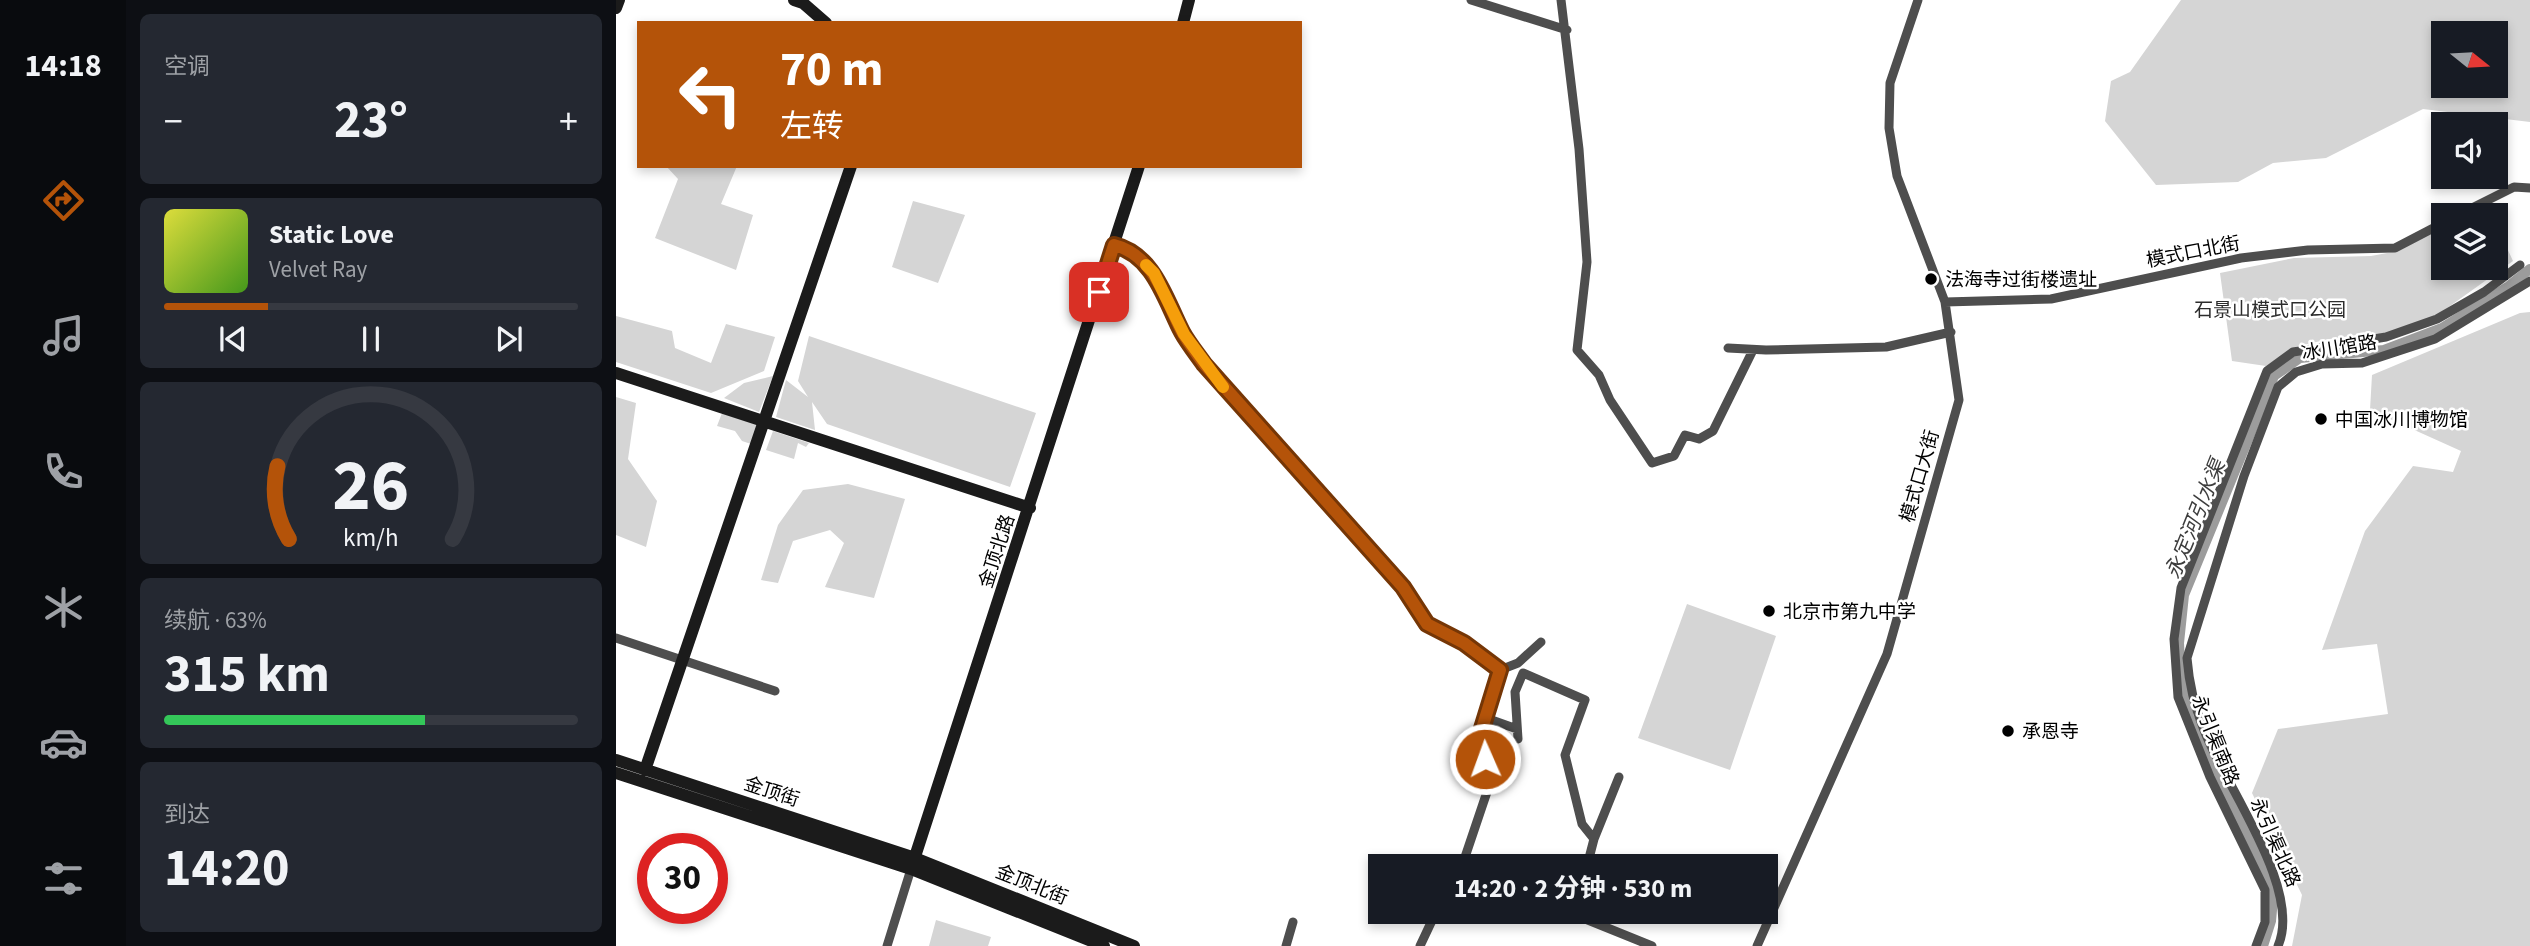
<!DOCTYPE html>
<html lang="zh">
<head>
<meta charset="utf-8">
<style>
	:root { --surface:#171b24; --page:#242831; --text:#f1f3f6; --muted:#9ea1a6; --line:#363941; --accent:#b45309 }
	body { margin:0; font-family:"Source Sans 3","Noto Sans SC",sans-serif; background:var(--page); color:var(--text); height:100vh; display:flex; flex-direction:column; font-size:26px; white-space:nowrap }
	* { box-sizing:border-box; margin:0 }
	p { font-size:23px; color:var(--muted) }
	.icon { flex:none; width:38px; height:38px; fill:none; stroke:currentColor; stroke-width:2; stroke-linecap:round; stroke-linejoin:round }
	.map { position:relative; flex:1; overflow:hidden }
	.sheet { display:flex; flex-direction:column; gap:14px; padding:14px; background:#0d0f14; width:490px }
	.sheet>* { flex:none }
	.top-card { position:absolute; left:21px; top:21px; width:665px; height:147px; border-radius:0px; box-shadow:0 4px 10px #0003; background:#b45309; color:#fff; overflow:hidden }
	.needle { width:46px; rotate:108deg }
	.fabs { position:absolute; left:1815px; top:21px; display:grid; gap:14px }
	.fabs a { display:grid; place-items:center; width:77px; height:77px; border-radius:0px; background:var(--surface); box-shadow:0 4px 10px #0003; font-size:35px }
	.speed { position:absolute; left:21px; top:833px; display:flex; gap:14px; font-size:35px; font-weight:700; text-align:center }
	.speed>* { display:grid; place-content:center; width:91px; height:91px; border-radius:50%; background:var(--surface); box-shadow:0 4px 10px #0003; line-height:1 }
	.speed .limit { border:10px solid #d22; background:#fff; color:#111 }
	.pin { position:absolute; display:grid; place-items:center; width:60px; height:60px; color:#fff; margin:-30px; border-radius:14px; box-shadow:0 4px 10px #0006 }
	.me { position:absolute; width:77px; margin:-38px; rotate:358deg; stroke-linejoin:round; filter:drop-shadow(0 0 5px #0008) }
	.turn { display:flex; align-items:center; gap:24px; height:147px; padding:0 28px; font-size:32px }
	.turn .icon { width:91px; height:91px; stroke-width:2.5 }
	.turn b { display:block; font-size:49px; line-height:60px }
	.big { font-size:52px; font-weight:700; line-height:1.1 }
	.sheet .widget { flex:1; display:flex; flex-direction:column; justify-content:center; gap:10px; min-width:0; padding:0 24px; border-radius:10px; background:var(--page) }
	.sheet .dial { align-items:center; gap:0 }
	.dial svg { height:182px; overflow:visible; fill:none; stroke:var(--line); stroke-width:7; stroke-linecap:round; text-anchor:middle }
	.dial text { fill:var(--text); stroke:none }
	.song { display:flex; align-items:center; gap:21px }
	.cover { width:84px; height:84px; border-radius:10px; background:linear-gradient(135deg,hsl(60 70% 55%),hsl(100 70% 35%)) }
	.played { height:7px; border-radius:4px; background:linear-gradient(90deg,var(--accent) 25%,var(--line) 25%) }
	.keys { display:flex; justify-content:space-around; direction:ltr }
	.heat { display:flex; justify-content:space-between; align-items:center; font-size:38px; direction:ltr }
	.charge { height:10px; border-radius:5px; background:linear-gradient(90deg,#34c759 63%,var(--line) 0) }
	.trip { position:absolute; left:752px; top:854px; width:410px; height:70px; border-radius:0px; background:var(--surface); box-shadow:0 4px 10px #0003; font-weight:700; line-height:70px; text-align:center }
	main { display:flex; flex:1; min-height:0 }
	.menu { display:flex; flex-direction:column; width:126px; justify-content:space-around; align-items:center; background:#090b0e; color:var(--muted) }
	.menu .icon { width:49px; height:49px }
	.menu .current { color:var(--accent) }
	.menu b { font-size:32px; color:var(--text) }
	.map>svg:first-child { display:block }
	.green { fill:#d5d5d5; fill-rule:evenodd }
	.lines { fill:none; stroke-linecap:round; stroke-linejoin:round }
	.canal { stroke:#9c9c9c; stroke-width:10 }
	.street { stroke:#4e4e4e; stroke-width:9 }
	.secondary { stroke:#1b1b1b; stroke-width:12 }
	.route-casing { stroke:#753606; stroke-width:18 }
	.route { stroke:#b45309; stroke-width:12 }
	.slow { stroke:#f59e0b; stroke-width:12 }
	.poi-dot { fill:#000; stroke:#fff; stroke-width:2.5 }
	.labels { text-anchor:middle; stroke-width:5; stroke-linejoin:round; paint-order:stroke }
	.street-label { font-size:19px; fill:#000; stroke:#fff }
	.poi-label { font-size:19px; fill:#000; stroke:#fff; text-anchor:start }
	.park-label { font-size:19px; fill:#2c2c2c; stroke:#fff }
	.water-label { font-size:21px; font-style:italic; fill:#3d3d3d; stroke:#fff }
</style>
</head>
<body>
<main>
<nav class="menu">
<b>14:18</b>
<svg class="icon current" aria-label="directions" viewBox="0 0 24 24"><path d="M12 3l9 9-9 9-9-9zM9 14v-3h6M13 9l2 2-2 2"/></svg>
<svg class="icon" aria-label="music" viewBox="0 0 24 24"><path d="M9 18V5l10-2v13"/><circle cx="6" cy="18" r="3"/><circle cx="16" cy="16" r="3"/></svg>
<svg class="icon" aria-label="phone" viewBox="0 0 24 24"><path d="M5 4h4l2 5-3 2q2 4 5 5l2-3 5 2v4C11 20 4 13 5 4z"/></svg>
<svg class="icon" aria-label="climate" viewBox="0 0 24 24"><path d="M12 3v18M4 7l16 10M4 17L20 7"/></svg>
<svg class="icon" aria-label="car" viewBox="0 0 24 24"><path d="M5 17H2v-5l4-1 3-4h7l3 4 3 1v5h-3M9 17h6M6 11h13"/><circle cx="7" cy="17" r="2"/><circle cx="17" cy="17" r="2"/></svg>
<svg class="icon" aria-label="filters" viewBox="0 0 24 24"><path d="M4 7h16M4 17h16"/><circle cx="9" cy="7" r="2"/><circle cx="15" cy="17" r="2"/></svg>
</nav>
<section class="sheet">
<div class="widget"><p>空调</p>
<div class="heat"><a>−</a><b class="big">23°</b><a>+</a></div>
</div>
<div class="widget">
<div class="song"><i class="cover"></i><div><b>Static Love</b><p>Velvet Ray</p></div></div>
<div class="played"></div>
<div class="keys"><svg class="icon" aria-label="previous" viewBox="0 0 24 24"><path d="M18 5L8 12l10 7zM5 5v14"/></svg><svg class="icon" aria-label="pause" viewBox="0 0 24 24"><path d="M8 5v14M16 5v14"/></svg><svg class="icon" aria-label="next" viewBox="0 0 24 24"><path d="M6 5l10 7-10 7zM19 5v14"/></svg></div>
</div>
<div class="widget dial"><svg viewBox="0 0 100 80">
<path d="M14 69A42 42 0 1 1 86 69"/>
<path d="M14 69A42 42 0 0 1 9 37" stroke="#b45309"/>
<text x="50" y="56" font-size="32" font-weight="700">26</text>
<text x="50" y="72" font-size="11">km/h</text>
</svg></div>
<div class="widget"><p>续航 · 63%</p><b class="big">315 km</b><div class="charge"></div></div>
<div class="widget"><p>到达</p><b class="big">14:20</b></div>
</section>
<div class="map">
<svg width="1914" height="946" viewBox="0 0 1914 946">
	<rect width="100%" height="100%" fill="#fff"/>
	<path class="green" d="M 1565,0 L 1914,0 L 1914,122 L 1807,109 L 1710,158 L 1657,163 L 1622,182 L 1540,185 L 1489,121 L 1495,81 L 1514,72 ZM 1827,33 L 1880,33 L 1880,86 L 1827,86 Z
		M 50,166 L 121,166 L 105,204 L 137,215 L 120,270 L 39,238 L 62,179 Z
		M 297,201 L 349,215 L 322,283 L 276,267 Z
		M 1880,224 L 1897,261 L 1820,316 L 1767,334 L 1713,339 L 1679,347 L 1650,366 L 1616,361 L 1604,273 L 1678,258 L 1755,256 L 1782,251 L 1827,227 L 1827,268 L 1880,268 Z
		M 1914,312 L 1914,946 L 1676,946 L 1686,895 L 1636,793 L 1662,729 L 1772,714 L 1761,644 L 1706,650 L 1749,531 L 1797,466 L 1837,472 L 1845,451 L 1754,410 L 1756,375 L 1904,313 Z
		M 0,316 L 56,331 L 59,348 L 95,363 L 110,324 L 159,337 L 148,371 L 95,393 L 0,362 Z
		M 193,336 L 420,413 L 394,487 L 211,424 L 196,402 L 199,430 L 160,417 L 170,380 L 192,397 L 182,381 Z
		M 157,376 L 143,412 L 108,398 L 128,383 Z
		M 0,397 L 20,403 L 12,459 L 41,501 L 30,547 L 0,535 Z
		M 106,413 L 142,425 L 138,445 L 126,441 L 119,431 L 101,426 Z
		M 157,431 L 193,443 L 190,447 L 182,443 L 178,459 L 150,450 Z
		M 232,484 L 289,499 L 258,598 L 209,587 L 228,543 L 214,530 L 177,541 L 162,583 L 145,580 L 162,525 L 187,490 Z
		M 1071,604 L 1160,636 L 1114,770 L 1022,738 Z
		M 320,920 L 375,937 L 372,946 L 313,946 Z"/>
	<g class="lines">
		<path class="canal" d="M 1647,946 L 1655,921 L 1657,899 L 1640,851 L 1573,717 L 1565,681 L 1563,643 L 1568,595 L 1658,376 L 1684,358 L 1768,350 L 1826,328 L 1893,286 L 1914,269"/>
		<path class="street" d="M 855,0 L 951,30
			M 945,0 L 963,149 L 971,262 L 961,350 L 983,375 L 994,400 L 1036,463 L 1058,456 L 1069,435 L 1083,439 L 1097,431 L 1137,350
			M 1842,215 L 1898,187 L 1914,188
			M 497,245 C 538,255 549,299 566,332 C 572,343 581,354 588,364 L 787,587 L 811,624 L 848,643 L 884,670
			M 1329,302 L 1435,299 L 1625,258 L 1692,250 L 1779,248 L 1827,223
			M 1112,348 L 1150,350 L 1270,347 L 1335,332
			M 0,638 L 159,691
			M 884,670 L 902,663 L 925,642
			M 870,718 L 901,729
			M 902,739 L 899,692 L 907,673 L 969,700 L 949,755 L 966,824 L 978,839
			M 846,866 L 874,783 L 864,735 L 884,670
			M 971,866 L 978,839 L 1003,777
			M 952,912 L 1036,946
			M 271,946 L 295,869
			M 670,946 L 677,922
			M 804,946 L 820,912
			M 1141,946 L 1271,654 L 1343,400 L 1329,302 L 1281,176 L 1273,128 L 1274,83 L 1302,0
			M 1640,946 L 1649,922 L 1649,890 L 1594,777 L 1562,697 L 1558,639 L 1565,588 L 1651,371 L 1677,352 L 1770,337 L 1821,319 L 1868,292 L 1904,265
			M 1662,946 C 1687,889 1609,786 1588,730 C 1578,706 1573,683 1571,658 L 1628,476 L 1662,387 L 1680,372 L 1706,364 L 1746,363 L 1819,339 L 1914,281"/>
		<path class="secondary" d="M 178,0 L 187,3 L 210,23
			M 0,8 L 3,0
			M 567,23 L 573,0
			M 0,373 L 414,508
			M 0,760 L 299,858 L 518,946
			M 29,770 L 235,166
			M 0,773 L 295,869 L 488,946
			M 295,869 L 523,166"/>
	</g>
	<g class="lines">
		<defs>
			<path id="route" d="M 483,292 L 498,245 C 538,255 549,299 566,332 C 572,343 581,354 588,364 L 787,587 L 811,624 L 848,643 L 884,670 L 864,735 L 869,759"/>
		</defs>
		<use href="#route" class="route-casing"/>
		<use href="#route" class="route"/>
		<path class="slow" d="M 530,265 L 538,273 L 568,334 L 607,387"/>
	</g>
	<g class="poi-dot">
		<circle cx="1315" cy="279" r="7"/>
		<circle cx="1705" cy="419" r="7"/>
		<circle cx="1153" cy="611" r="7"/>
		<circle cx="1392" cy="731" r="7"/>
	</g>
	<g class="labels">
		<g class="street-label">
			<text transform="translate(1577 251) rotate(-11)" y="7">模式口北街</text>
			<text transform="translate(1723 347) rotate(-9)" y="7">冰川馆路</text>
			<text transform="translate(1303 476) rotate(-74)" y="7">模式口大街</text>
			<text transform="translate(380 551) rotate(-72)" y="7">金顶北路</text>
			<text transform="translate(1600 740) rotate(68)" y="7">永引渠南路</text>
			<text transform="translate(156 791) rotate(18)" y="7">金顶街</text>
			<text transform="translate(1660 842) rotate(66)" y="7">永引渠北路</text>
			<text transform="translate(416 884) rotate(22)" y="7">金顶北街</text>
		</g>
		<g class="poi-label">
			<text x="1329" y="286">法海寺过街楼遗址</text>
			<text x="1719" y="426">中国冰川博物馆</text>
			<text x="1167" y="618">北京市第九中学</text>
			<text x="1406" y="738">承恩寺</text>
		</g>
		<g class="park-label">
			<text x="1654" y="316">石景山模式口公园</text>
		</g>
		<g class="water-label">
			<text transform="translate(1579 519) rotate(-68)" y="7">永定河引水渠</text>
		</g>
	</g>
</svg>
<div class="fabs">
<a><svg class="needle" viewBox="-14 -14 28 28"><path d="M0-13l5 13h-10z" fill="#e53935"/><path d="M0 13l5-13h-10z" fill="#9ea1a6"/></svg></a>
<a><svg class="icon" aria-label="sound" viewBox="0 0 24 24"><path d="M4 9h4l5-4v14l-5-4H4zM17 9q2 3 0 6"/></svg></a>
<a><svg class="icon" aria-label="layers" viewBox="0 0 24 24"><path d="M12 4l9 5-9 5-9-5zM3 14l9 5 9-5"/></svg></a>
</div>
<div class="speed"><div class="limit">30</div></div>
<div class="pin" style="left:483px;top:292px;background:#d93025"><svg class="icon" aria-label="arrive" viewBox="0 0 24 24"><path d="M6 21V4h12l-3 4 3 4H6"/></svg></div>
<svg class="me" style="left:869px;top:759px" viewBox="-20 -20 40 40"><circle r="17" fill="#b45309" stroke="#fff" stroke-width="3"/><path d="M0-11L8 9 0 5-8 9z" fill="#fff"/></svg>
<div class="trip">14:20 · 2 分钟 · 530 m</div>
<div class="top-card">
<div class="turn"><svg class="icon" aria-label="left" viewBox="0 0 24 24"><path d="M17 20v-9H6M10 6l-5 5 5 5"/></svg><div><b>70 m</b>左转</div></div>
</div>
</div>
</main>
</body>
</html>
